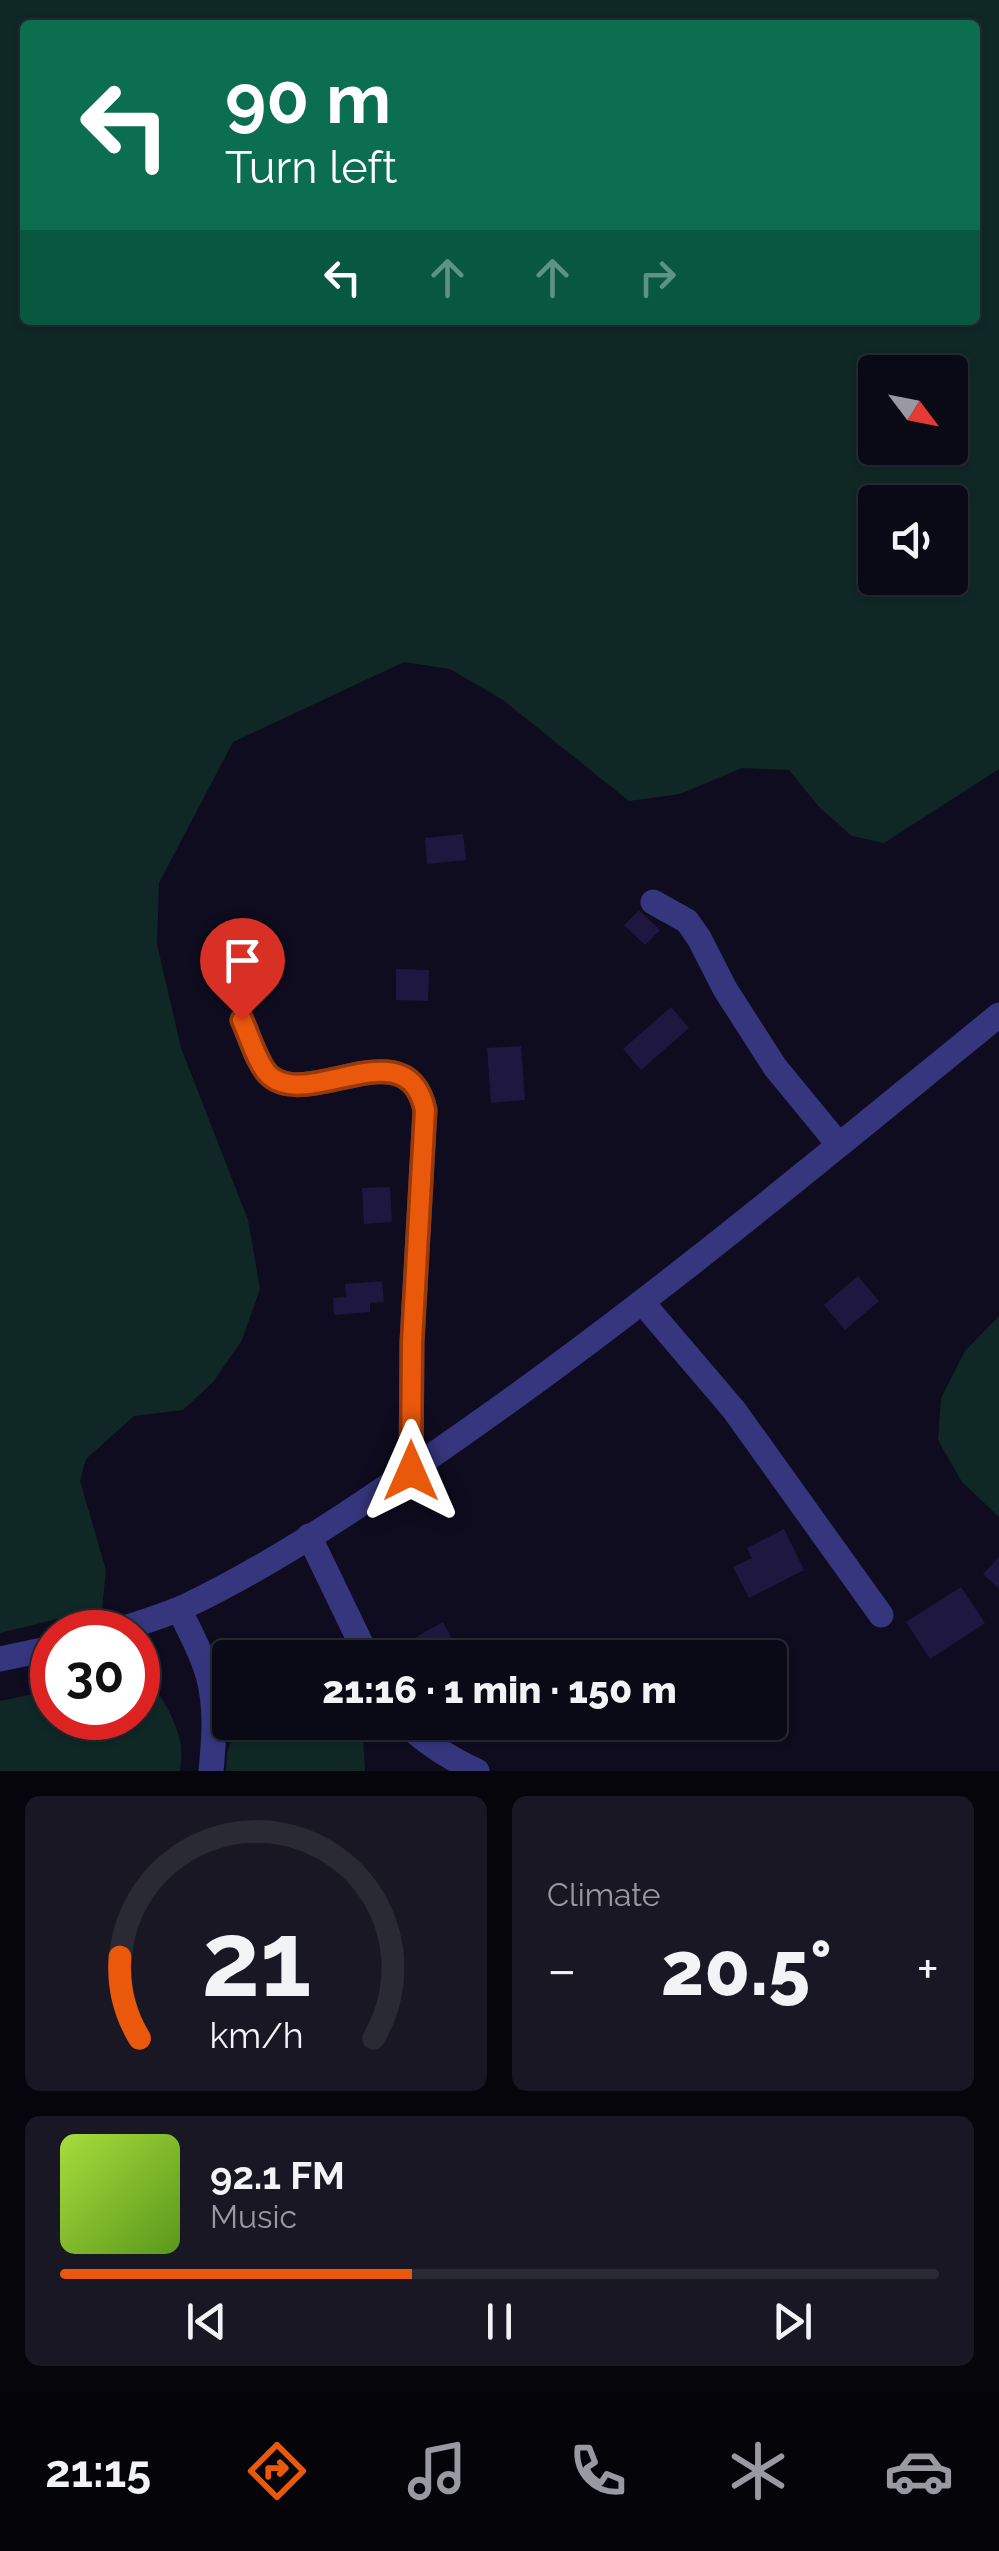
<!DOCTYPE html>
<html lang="en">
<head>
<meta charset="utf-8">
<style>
	:root { --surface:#0a0916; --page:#181723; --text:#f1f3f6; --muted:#999aa1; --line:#2a2a35; --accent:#ea580c }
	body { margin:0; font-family:Raleway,sans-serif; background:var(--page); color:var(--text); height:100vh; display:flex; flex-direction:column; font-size:38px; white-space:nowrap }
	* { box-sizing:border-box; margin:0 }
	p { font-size:32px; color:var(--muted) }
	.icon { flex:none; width:55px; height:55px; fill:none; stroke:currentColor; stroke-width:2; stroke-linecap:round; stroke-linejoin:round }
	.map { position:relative; height:1771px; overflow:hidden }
	.side { display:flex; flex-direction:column; gap:25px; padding:25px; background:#06050c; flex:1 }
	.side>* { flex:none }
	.banner { position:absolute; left:20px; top:20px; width:960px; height:305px; border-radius:10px; box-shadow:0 2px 8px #0004,0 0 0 2px var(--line); background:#0b6e4f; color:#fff; overflow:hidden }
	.needle { width:65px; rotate:122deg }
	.controls { position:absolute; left:858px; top:355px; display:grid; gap:20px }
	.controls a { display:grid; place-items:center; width:110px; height:110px; border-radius:10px; background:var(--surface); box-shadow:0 2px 8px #0004,0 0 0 2px var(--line); font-size:50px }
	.speed { position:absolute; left:30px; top:1610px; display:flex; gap:20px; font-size:50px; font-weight:700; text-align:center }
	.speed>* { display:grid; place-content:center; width:130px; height:130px; border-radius:50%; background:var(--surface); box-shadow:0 2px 8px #0004,0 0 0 2px var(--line); line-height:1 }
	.speed .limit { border:15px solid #d22; background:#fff; color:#111 }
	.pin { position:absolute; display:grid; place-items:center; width:85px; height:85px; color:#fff; margin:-102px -42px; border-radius:50% 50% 50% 0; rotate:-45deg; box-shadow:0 0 10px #0007 }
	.pin .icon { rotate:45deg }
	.me { position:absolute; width:110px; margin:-55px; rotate:0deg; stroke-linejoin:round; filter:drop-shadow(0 0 8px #0008) }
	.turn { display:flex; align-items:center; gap:35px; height:210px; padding:0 40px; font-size:45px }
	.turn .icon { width:130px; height:130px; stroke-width:2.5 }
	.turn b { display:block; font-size:70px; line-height:85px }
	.lanes { display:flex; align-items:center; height:95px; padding:0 40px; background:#0003; justify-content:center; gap:50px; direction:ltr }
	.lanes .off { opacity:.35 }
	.big { font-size:75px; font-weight:800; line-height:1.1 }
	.side .card { flex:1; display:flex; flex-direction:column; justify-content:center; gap:15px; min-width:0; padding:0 35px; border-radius:15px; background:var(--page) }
	.side .dial { align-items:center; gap:0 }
	.dial svg { height:260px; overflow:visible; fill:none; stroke:var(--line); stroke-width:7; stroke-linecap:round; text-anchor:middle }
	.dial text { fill:var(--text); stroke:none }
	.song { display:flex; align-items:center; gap:30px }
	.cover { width:120px; height:120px; border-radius:15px; background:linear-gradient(135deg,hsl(80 70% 55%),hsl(90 70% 35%)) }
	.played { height:10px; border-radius:5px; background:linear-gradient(90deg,var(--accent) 40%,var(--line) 40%) }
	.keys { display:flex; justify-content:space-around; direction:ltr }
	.heat { display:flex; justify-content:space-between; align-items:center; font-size:55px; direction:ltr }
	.side .tiles { flex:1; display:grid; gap:25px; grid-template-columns:1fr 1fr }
	.card:last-child { grid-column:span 2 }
	.trip { position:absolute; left:212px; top:1640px; width:575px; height:100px; border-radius:10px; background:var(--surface); box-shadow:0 2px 8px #0004,0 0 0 2px var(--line); font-weight:800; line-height:100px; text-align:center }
	.tab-bar { display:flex; height:160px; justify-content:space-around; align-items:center; background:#040409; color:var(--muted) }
	.tab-bar .icon { width:70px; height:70px }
	.tab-bar .on { color:var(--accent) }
	.tab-bar b { font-size:45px; color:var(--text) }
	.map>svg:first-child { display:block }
	.green { fill:#0f2826; fill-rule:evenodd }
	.building { fill:#1e173f }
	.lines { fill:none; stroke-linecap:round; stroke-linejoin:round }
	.minor { stroke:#36367e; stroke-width:25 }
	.route-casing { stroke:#983908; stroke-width:25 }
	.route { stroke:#ea580c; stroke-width:18 }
</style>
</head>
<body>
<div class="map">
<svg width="999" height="1771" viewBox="0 0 999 1771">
	<rect width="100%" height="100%" fill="#0e0c1e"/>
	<path class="green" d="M 0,0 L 999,0 L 999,769 L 884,843 L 852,836 L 819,807 L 789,770 L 742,768 L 680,794 L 629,801 L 503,700 L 450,669 L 404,662 L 233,742 L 159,883 L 157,944 L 181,1048 L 248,1220 L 260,1289 L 242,1340 L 213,1382 L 183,1410 L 134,1416 L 86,1459 L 80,1481 L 106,1570 L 102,1608 L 0,1633 ZM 25,25 L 975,25 L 975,320 L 25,320 ZM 875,372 L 950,372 L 950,448 L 875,448 ZM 950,502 L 950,578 L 875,578 L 875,502 Z
		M 999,1316 L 999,1517 L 962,1482 L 938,1440 L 941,1398 L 965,1351 Z
		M 138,1674 C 160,1688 176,1720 181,1745 C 182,1753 181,1763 180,1771 L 0,1771 L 0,1701 L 52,1690 L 52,1718 L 138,1718 Z
		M 237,1723 L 356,1723 L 363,1736 L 365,1771 L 226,1771 L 227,1753 Z"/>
	<path class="building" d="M 463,834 L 466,860 L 427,864 L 425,838 Z
		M 639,910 L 660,930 L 645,945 L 624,925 Z
		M 241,952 L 254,988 L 220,1000 L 207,964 Z
		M 396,969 L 429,970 L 428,1001 L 396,1000 Z
		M 671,1007 L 689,1028 L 641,1070 L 623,1049 Z
		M 521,1046 L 525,1100 L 491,1103 L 487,1048 Z
		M 390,1187 L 392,1222 L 364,1224 L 362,1188 Z
		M 858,1276 L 879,1301 L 845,1330 L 824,1305 Z
		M 382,1281 L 384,1302 L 370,1303 L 370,1312 L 334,1315 L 333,1298 L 346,1297 L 345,1284 Z
		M 784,1529 L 804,1570 L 749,1598 L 733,1567 L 752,1558 L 747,1548 Z
		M 999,1557 L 999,1589 L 983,1574 Z
		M 961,1587 L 985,1623 L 930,1659 L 906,1622 Z
		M 443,1622 L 456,1646 L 435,1658 L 416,1658 L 407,1642 Z"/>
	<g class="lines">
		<path class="minor" d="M 653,902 L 687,921 L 699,938 L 725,989 L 775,1067 L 839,1145
			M 242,1020 C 249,1035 258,1066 270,1076 C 310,1110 407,1027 425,1110 L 412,1341 L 411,1471
			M 642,1302 L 734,1410 L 881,1615
			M 309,1536 L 368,1658
			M 179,1609 C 189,1630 202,1653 208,1675 C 217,1707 214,1739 211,1771
			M 113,1632 C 136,1624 161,1617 184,1607 C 281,1561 379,1493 467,1431 C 651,1302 824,1157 999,1015
			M 0,1659 L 52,1648
			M 404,1722 C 426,1744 449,1758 477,1771"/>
	</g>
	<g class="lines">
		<defs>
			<path id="route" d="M 242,1020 C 249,1035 258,1066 270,1076 C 310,1110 407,1027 425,1110 L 412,1342 L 411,1471"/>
		</defs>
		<use href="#route" class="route-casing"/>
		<use href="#route" class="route"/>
	</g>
</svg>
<div class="controls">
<a><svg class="needle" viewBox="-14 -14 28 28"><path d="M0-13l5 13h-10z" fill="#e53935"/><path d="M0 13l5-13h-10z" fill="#999aa1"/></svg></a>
<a><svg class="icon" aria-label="sound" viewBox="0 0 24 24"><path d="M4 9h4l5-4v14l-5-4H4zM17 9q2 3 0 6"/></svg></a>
</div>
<div class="speed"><div class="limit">30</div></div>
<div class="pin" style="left:242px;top:1020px;background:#d93025"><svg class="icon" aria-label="arrive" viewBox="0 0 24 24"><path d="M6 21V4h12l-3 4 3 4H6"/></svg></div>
<svg class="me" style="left:411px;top:1471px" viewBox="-20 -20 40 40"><path d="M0-17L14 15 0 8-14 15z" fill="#ea580c" stroke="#fff" stroke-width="4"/></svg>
<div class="trip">21:16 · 1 min · 150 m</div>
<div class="banner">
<div class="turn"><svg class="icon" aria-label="left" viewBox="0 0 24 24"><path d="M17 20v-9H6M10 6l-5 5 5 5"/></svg><div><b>90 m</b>Turn left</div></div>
<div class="lanes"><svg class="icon" aria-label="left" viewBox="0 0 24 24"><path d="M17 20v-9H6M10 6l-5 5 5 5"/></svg><svg class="icon off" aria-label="ahead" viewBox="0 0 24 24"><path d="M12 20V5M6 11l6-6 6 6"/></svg><svg class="icon off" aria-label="ahead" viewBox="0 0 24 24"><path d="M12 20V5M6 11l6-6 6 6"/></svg><svg class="icon off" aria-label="right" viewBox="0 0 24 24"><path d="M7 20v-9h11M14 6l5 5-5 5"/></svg></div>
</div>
</div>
<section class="side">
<div class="tiles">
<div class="card dial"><svg viewBox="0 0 100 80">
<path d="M14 69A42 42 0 1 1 86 69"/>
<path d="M14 69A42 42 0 0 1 8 44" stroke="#ea580c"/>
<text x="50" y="56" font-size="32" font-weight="700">21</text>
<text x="50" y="72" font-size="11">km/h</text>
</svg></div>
<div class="card"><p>Climate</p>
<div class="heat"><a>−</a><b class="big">20.5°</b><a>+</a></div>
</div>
<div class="card">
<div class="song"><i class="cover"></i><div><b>92.1 FM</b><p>Music</p></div></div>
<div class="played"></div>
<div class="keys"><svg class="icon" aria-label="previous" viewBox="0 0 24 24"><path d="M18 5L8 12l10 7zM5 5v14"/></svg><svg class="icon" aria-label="pause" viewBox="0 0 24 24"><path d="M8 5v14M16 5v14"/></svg><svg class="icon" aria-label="next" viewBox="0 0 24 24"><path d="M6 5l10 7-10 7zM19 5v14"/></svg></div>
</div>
</div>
</section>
<nav class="tab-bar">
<b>21:15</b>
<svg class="icon on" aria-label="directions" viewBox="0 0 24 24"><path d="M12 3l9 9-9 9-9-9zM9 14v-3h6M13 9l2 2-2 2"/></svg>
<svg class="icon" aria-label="music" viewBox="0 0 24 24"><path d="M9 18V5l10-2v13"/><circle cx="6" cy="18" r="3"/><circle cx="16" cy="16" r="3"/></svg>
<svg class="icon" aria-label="phone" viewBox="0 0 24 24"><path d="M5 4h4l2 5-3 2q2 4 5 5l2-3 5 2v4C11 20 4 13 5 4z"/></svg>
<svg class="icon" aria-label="climate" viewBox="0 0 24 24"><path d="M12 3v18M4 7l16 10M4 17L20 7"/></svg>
<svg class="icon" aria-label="car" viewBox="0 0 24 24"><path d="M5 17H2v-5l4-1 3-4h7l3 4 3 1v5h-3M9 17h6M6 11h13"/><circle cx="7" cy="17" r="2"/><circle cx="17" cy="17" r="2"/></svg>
</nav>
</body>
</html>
